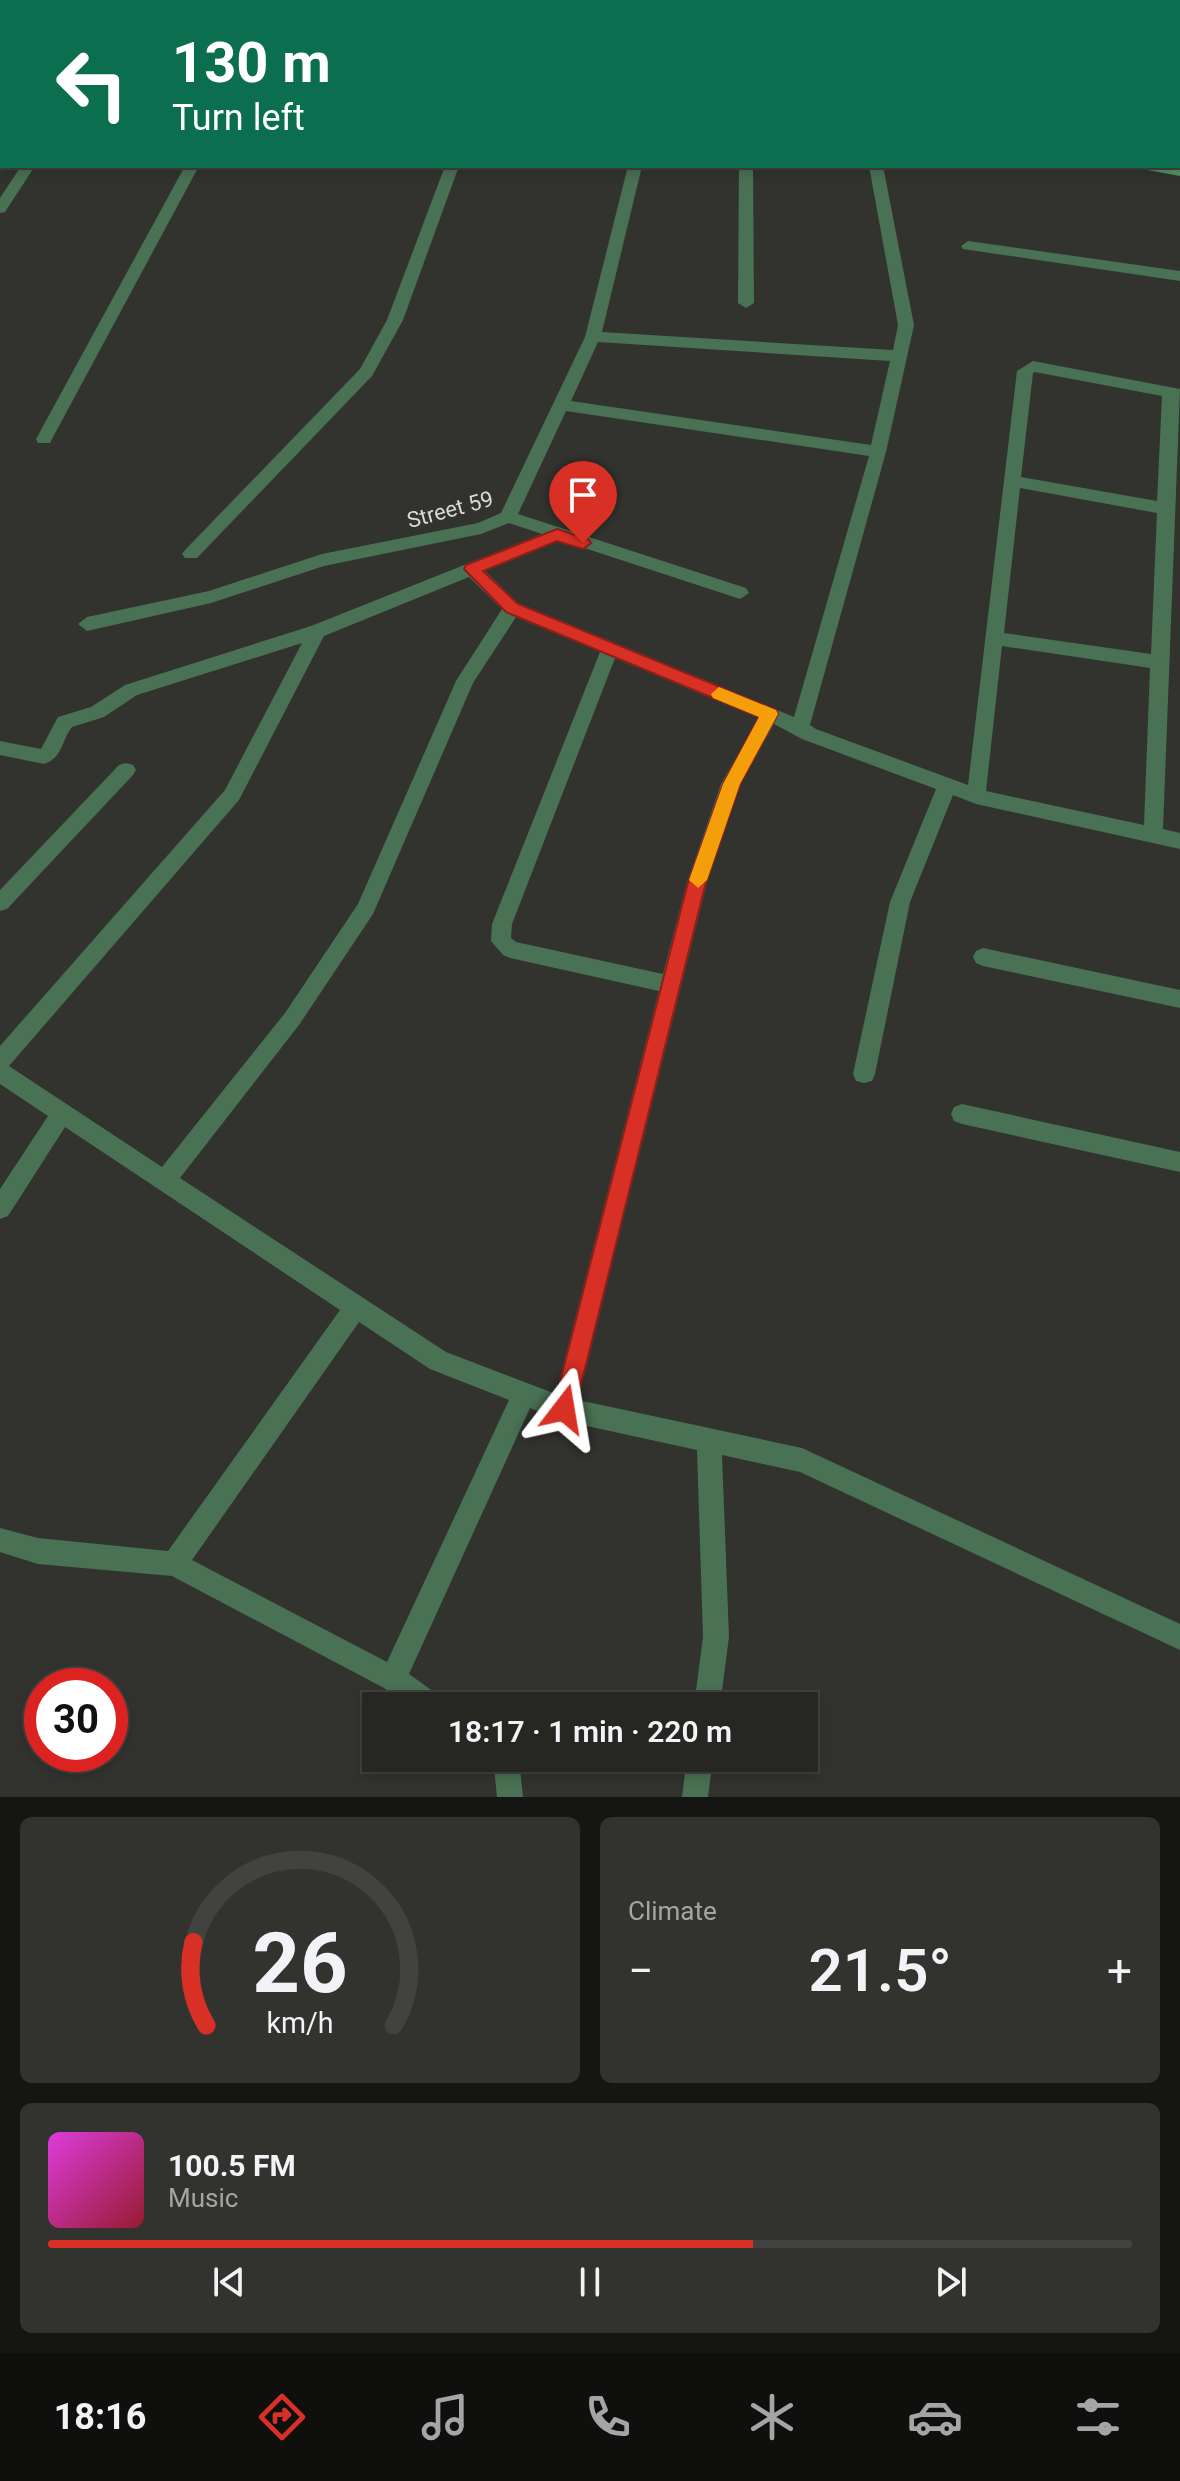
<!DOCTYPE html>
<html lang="en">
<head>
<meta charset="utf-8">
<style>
	:root { --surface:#262622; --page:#32322f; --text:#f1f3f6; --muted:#a4a5a5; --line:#424340; --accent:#d93025 }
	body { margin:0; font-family:Roboto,sans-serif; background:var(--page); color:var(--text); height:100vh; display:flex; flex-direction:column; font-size:30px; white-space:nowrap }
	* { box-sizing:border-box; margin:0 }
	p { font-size:26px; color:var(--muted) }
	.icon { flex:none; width:44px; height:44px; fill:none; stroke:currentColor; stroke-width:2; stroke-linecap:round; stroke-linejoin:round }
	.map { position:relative; height:1797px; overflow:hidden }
	.side { display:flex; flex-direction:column; gap:20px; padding:20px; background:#151513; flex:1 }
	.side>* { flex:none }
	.hud { position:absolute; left:0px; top:0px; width:1180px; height:168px; box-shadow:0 4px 12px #0003,0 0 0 2px var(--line); background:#0b6e4f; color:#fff; overflow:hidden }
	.speed { position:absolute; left:24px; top:1668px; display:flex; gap:16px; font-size:40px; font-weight:700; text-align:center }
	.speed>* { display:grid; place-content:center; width:104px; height:104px; border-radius:50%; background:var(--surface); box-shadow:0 4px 12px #0003,0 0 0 2px var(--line); line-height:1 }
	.speed .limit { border:12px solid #d22; background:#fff; color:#111 }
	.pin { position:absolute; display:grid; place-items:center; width:68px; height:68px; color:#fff; margin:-82px -34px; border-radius:50% 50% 50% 0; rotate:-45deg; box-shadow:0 0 8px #0007 }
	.pin .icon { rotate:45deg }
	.me { position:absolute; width:88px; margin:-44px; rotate:14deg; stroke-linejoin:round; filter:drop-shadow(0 0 6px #0008) }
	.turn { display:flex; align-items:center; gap:28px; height:168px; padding:0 40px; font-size:36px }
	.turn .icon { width:104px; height:104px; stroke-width:2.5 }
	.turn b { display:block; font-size:56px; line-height:68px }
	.big { font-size:60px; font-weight:600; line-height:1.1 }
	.side .tile { flex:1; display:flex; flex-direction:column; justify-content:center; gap:12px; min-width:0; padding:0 28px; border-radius:12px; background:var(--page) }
	.side .dial { align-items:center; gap:0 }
	.dial svg { height:208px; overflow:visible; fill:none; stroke:var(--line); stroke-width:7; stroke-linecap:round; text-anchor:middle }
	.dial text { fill:var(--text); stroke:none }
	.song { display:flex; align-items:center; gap:24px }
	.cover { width:96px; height:96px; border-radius:12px; background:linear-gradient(135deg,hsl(300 70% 55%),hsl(350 70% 35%)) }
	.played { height:8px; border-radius:4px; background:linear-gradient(90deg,var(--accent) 65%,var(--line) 65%) }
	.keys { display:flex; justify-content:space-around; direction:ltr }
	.heat { display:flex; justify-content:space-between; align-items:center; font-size:44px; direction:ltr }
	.side .tiles { flex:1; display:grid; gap:20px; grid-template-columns:1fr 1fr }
	.tile:last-child { grid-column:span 2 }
	.trip { position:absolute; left:362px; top:1692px; width:456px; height:80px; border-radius:0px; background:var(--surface); box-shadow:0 4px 12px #0003,0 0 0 2px var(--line); font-weight:600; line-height:80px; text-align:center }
	.tab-bar { display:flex; height:128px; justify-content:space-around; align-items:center; background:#0f0f0e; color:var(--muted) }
	.tab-bar .icon { width:56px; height:56px }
	.tab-bar .selected { color:var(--accent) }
	.tab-bar b { font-size:36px; color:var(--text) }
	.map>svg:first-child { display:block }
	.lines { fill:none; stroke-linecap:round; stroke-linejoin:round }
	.street { fill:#497153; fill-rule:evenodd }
	.secondary { fill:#519363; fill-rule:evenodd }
	.route { fill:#d93025; stroke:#8d1f18; stroke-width:2 }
	.slow { fill:#f59e0b }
	.labels { text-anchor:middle; stroke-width:8; stroke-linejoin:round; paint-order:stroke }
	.street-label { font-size:22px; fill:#d9dbd7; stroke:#32332e }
</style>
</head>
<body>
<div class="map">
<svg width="1180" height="1797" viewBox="0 0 1180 1797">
	<rect width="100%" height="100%" fill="#32332e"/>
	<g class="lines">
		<path class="street" d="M 110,0 L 124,0 L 109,2 Z
			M 267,0 L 281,0 L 266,2 Z
			M 369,0 L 383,0 L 368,2 Z
			M 647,0 L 661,0 L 661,2 L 647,2 Z
			M 777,0 L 791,0 L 791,2 L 777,2 Z
			M 922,0 L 936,0 L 936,2 L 922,2 Z
			M 21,166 L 35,166 L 5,212 L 0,213 L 0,198 Z
			M 185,166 L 199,166 L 52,439 L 50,443 L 38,443 L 36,439 Z
			M 445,166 L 459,166 L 403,320 L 372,376 L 197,558 L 185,558 L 182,554 L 185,550 L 360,369 L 387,320 Z
			M 628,166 L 642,166 L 602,332 L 893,350 L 898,325 L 869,166 L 883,166 L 914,325 L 886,452 L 810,725 L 816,729 L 968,785 L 1017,371 L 1033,361 L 1180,389 L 1163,829 L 1180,833 L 1180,849 L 976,804 L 953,795 L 910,902 L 875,1074 L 872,1081 L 864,1083 L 856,1081 L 853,1074 L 890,902 L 936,789 L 802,739 L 774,724 L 740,785 L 706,886 L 578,1400 L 802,1448 L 1180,1624 L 1180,1650 L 800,1472 L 722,1455 L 729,1637 L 720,1706 L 694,1706 L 703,1637 L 697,1450 L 564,1421 L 530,1408 L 409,1674 L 441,1697 L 445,1706 L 409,1706 L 384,1688 L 172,1576 L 38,1564 L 0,1552 L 0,1528 L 38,1538 L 168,1551 L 340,1310 L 65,1127 L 8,1216 L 0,1219 L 0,1189 L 48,1116 L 0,1084 L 0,1046 L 225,790 L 302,643 L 137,695 L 104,717 L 72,727 C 61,741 63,758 44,764 L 0,755 L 0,741 L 41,749 L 58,717 L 91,707 L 125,685 L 311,626 L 542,534 L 509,523 L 481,534 L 324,566 L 211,603 L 87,631 L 78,624 L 87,617 L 209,591 L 322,554 L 478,523 L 501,513 L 585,337 ZM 598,342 L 890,361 L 871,445 L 571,401 ZM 1035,372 L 1162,396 L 1157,501 L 1021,477 L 1033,373 ZM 566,411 L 869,456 L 794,717 L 518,603 L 485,571 L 560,540 L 740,599 L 749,593 L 746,588 L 518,514 ZM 1020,488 L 1157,513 L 1151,654 L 1004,633 ZM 469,577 L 502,609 L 456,681 L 358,904 L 285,1013 L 162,1167 L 9,1066 L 239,800 L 324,636 ZM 516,617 L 600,652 L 492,924 L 491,941 L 503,955 L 510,958 L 659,991 L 556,1394 L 446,1352 L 180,1178 L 299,1025 L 373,914 L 473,683 ZM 1002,646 L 1150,668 L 1144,825 L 986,791 ZM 615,658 L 759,718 L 721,784 L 686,886 L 663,974 L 516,942 L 511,938 L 512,924 ZM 359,1322 L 430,1369 L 509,1400 L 387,1662 L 192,1560 Z
			M 739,166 L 753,166 L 754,303 L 746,308 L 738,303 Z
			M 968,241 L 1180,271 L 1180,281 L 963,249 L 961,246 Z
			M 126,763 L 133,765 L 136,770 L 133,775 L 7,909 L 0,911 L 0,890 L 119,765 Z
			M 983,948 L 1180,990 L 1180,1008 L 983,966 L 976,963 L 973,957 L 976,951 Z
			M 962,1104 L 1180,1152 L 1180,1172 L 962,1124 L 954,1121 L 951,1114 L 954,1107 Z
			M 493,1758 L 519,1758 L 523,1797 L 497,1797 Z
			M 687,1758 L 713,1758 L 708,1797 L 682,1797 Z"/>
		<path class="secondary" d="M 514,0 L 528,0 L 528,2 L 514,2 Z
			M 1140,166 L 1180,168 L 1180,176 L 1142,169 Z"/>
	</g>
	<path class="route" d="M 557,529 L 588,539 L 591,543 L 583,549 L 557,541 L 483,571 L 518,604 L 776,710 L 778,714 L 740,784 L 705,886 L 575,1409 L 572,1417 L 564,1420 L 556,1417 L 553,1409 L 687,886 L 723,784 L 759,717 L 506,612 L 464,569 L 466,565 Z"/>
	<path class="slow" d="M 719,687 L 776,710 L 778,714 L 740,784 L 707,880 L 698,888 L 689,880 L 723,784 L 759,717 L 713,698 L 711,694 Z"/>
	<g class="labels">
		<g class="street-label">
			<text transform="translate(450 509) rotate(-15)" y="8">Street 59</text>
		</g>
	</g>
</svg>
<div class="speed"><div class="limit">30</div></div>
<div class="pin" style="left:583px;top:543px;background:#d93025"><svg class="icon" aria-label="arrive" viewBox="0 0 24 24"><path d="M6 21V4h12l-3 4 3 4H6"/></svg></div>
<svg class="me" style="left:564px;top:1409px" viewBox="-20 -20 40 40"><path d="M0-17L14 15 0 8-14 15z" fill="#d93025" stroke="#fff" stroke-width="4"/></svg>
<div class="trip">18:17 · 1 min · 220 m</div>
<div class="hud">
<div class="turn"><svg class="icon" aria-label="left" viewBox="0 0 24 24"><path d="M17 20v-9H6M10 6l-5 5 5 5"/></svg><div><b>130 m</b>Turn left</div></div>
</div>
</div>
<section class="side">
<div class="tiles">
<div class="tile dial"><svg viewBox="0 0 100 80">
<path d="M14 69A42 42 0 1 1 86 69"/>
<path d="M14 69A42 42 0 0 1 9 37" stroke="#d93025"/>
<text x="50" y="56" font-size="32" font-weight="700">26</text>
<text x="50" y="72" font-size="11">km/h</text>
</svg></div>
<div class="tile"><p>Climate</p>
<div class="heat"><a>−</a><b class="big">21.5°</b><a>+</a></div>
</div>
<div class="tile">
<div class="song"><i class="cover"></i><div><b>100.5 FM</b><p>Music</p></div></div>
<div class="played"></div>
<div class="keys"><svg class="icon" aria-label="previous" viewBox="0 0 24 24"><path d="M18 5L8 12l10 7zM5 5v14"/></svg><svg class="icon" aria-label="pause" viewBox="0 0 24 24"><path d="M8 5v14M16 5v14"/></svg><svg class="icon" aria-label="next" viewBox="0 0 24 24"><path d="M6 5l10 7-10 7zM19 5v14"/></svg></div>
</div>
</div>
</section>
<nav class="tab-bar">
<b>18:16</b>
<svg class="icon selected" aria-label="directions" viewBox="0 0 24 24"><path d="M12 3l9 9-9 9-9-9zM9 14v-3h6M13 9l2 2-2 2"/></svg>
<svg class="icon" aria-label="music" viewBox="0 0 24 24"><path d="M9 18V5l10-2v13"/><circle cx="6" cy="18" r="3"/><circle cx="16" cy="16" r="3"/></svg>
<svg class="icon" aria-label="phone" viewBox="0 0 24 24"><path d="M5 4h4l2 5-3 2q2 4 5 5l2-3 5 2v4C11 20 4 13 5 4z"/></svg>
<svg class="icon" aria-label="climate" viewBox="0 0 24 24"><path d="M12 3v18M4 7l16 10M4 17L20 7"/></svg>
<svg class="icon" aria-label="car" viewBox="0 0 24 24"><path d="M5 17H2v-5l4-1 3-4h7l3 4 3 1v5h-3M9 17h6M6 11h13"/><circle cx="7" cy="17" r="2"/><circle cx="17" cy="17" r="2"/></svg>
<svg class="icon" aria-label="filters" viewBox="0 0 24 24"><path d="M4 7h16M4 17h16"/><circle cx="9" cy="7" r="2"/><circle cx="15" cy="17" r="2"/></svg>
</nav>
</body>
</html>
